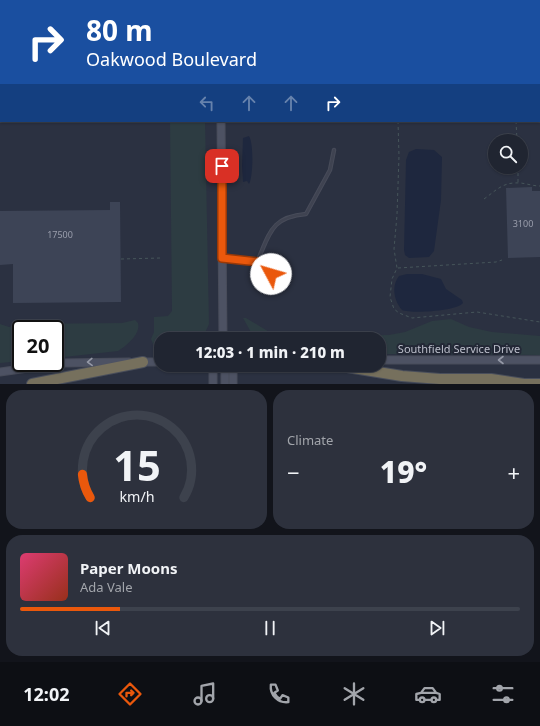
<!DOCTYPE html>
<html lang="en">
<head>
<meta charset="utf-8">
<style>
	:root { --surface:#202531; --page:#2d313d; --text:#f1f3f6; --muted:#a2a5ab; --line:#3d424d; --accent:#ea580c }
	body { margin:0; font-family:"Noto Sans",sans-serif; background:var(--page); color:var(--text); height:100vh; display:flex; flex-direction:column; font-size:15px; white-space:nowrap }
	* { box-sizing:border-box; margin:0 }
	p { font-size:13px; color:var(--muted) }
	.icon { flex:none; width:22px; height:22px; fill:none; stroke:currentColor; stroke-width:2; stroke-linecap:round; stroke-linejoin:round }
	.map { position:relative; height:384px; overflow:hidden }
	.panel { display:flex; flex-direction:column; gap:6px; padding:6px; background:#12141b; flex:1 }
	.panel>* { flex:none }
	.top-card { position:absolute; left:0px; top:0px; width:540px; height:122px; box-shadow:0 1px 3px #0004,0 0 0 1px var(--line); background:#1a4fa0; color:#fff; overflow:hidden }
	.tools { position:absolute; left:488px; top:134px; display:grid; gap:8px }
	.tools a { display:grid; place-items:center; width:40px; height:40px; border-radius:50%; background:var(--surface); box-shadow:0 1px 3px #0004,0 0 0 1px var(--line); font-size:20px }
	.speed { position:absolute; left:12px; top:320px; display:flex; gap:8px; font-size:20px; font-weight:700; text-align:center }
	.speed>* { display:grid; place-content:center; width:52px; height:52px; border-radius:50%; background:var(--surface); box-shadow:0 1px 3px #0004,0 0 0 1px var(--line); line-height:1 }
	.speed .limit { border:2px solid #111; border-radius:6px; background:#fff; color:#111 }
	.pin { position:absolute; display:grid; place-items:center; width:34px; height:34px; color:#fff; margin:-17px; border-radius:8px; box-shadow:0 2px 6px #0006 }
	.me { position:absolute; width:44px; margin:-22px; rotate:309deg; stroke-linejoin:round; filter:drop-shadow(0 0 3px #0008) }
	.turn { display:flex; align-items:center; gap:14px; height:84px; padding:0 20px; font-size:18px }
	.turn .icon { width:52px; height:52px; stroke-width:2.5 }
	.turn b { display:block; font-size:28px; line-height:34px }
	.lanes { display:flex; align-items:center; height:38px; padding:0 20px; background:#0003; justify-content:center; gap:20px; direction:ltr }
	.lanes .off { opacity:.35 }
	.big { font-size:30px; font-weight:800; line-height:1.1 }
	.panel .tile { flex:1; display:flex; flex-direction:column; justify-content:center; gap:6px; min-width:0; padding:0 14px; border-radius:16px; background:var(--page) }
	.panel .dial { align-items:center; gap:0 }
	.dial svg { height:104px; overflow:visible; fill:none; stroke:var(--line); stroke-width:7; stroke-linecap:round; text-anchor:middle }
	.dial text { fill:var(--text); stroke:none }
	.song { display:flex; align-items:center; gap:12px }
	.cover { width:48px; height:48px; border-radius:6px; background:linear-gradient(135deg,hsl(340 70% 55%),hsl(10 70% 35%)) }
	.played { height:4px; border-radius:2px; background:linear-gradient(90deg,var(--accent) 20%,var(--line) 20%) }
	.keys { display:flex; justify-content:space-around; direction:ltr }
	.heat { display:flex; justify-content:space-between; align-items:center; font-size:22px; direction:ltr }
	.panel .tiles { flex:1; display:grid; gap:6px; grid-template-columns:1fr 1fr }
	.tile:last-child { grid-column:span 2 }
	.trip { position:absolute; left:154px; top:332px; width:232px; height:40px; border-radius:16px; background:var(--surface); box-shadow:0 1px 3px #0004,0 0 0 1px var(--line); font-weight:800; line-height:40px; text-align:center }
	.tabs { display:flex; height:64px; justify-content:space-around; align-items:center; background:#0d0f14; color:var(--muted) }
	.tabs .icon { width:28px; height:28px }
	.tabs .selected { color:var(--accent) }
	.tabs b { font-size:18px; color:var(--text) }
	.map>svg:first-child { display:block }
	.green { fill:#2d3c42 }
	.water { fill:#1e273e }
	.building { fill:#3d4456 }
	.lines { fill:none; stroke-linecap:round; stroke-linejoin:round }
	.service-casing { stroke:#484c5a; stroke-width:4.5 }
	.minor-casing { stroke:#484c5a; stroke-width:7 }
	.tertiary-casing { stroke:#484c5a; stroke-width:8 }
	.secondary-casing { stroke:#484c5a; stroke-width:9 }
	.motorway-casing { stroke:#494e5b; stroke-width:12 }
	.path { stroke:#46555a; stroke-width:1; stroke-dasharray:3 3; stroke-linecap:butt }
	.service { stroke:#3f4351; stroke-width:2.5 }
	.minor { stroke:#3f4351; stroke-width:5 }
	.tertiary { stroke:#3f4351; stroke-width:6 }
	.secondary { stroke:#4d5263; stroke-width:7 }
	.motorway { stroke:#76705d; stroke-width:10 }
	.oneway { stroke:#9599a7 }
	.route-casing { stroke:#983908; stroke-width:10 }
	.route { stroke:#ea580c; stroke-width:7 }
	.labels { text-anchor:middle; stroke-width:4; stroke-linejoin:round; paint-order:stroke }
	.number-label { font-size:9px; fill:#9a9eac }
	.street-label { font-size:11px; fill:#bcbfcb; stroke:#232836 }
</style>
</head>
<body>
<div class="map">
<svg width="540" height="384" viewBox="0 0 540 384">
	<rect width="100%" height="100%" fill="#2b3141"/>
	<path class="green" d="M 170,121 L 205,121 L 209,324 L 202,339 L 161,339 L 160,351 L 155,349 L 151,339 L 154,332 L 154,317 L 168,316 L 172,311 Z
		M 243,318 L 246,318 L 271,333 L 286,336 L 389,335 L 405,332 L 432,321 L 451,319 L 469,327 L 492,332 L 540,336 L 540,355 L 379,354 L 379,339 L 257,339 L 252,334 Z
		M 135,320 L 138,323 C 141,334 126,346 118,351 L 55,358 L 55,329 L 21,329 L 21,361 L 0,363 L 0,324 L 9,327 L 27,324 L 122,323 Z"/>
	<path class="water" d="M 249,136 C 254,144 253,178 249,184 L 247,181 L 243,182 L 242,166 L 243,138 Z
		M 416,149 L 434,150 L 442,157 L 441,200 L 434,251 L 429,257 L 409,258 L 405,255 L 404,250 L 406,160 L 409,152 Z
		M 407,274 L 422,274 L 441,279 L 446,289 L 462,300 L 463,303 C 457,311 412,314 402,310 C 394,301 391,286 399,276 Z"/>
	<path class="building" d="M 532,187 L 532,191 L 540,191 L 540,257 L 508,258 L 506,188 Z
		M 110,202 L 120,202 L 121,302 L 13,303 L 13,264 L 0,265 L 0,211 L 110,210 Z"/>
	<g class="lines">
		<defs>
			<path id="service" d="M 223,258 L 257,262 C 270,233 271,217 306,214 L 330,170 L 334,150
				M 257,262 L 264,269 L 278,278"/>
			<path id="minor" d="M 0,63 L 1,63
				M 0,74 L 1,74"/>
			<path id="tertiary" d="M 539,4 L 540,4"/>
			<path id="secondary" d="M 220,1 L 220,0
				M 221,121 L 223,339
				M 379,360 L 540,360
				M 139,362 L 161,362
				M 210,365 L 213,372 L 213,384
				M 225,365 L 225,384
				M 0,372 L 63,363 L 129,362
				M 233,384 L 233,371 L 236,365"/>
			<path id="motorway" d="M 335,365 L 402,376 L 440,379 L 491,379 L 524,384
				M 32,384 L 143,362
				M 525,384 L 540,384"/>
		</defs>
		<use href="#service" class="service-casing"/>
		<use href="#minor" class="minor-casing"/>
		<use href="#tertiary" class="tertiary-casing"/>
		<use href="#secondary" class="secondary-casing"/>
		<use href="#motorway" class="motorway-casing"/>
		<path class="path" d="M 539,11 L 540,10
			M 398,121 L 399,156 L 397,215 L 394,249 L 397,268 L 392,279 L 390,297 L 394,309 L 399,313 L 412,318 L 477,312 L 540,322
			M 516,121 L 517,141
			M 518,167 L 518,182
			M 484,199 C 494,192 502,183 515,183 C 523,182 531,186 540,186
			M 121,259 L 161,258
			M 398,268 L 496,262 L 502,260"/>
		<use href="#service" class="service"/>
		<use href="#minor" class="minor"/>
		<use href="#tertiary" class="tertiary"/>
		<use href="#secondary" class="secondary"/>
		<use href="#motorway" class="motorway"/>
	</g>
	<defs><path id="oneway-chevron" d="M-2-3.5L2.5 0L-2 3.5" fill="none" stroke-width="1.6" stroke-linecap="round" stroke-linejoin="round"/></defs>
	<g class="oneway">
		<use href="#oneway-chevron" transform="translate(501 360) rotate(180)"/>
		<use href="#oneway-chevron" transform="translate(90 362) rotate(178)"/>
	</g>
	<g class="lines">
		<defs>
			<path id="route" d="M 222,166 L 222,258 L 258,262 L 271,274"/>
		</defs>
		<use href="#route" class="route-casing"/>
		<use href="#route" class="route"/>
	</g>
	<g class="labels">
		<g class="number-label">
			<text x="523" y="227">3100</text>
			<text x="60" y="238">17500</text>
		</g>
		<g class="street-label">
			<text x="459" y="353">Southfield Service Drive</text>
		</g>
	</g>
</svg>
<div class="tools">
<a><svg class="icon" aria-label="search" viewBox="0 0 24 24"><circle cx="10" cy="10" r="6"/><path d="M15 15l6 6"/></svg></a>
</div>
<div class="speed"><div class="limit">20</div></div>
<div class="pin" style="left:222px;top:166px;background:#d93025"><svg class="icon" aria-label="arrive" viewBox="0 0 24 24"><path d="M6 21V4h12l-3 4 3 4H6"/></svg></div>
<svg class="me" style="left:271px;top:274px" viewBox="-20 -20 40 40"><circle r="19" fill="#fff"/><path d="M0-13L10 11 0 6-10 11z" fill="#ea580c"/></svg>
<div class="trip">12:03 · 1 min · 210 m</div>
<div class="top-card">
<div class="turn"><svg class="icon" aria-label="right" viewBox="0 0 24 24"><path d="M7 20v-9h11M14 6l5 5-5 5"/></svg><div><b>80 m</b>Oakwood Boulevard</div></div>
<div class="lanes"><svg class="icon off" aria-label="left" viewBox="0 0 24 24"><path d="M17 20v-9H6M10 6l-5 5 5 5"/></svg><svg class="icon off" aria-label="ahead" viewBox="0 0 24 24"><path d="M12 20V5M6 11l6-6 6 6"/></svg><svg class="icon off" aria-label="ahead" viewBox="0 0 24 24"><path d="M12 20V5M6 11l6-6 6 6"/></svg><svg class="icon" aria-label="right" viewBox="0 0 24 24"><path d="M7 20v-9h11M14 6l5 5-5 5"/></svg></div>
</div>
</div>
<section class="panel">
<div class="tiles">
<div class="tile dial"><svg viewBox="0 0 100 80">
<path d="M14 69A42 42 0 1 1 86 69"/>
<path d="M14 69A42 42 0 0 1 8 51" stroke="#ea580c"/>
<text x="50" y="56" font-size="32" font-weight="700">15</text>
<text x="50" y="72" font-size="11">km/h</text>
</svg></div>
<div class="tile"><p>Climate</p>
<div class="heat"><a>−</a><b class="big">19°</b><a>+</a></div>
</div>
<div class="tile">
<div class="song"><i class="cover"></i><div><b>Paper Moons</b><p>Ada Vale</p></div></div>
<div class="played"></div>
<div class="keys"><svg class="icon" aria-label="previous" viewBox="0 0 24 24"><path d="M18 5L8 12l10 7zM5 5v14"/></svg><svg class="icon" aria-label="pause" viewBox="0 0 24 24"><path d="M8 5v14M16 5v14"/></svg><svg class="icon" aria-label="next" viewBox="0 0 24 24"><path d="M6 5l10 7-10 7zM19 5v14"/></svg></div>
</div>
</div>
</section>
<nav class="tabs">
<b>12:02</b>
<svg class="icon selected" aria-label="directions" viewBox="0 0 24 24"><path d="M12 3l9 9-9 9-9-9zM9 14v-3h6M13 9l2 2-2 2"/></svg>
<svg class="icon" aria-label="music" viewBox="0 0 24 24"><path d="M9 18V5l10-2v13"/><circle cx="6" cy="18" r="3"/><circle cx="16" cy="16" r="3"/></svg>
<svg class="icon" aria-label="phone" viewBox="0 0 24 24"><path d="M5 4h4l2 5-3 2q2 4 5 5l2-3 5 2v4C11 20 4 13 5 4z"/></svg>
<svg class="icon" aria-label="climate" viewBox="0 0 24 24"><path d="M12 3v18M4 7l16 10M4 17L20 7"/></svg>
<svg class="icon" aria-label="car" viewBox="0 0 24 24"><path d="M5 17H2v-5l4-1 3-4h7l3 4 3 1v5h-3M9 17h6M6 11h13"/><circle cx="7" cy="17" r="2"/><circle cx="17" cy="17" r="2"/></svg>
<svg class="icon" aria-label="filters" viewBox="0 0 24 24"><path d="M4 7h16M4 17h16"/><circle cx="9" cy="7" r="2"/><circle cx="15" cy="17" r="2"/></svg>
</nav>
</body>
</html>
